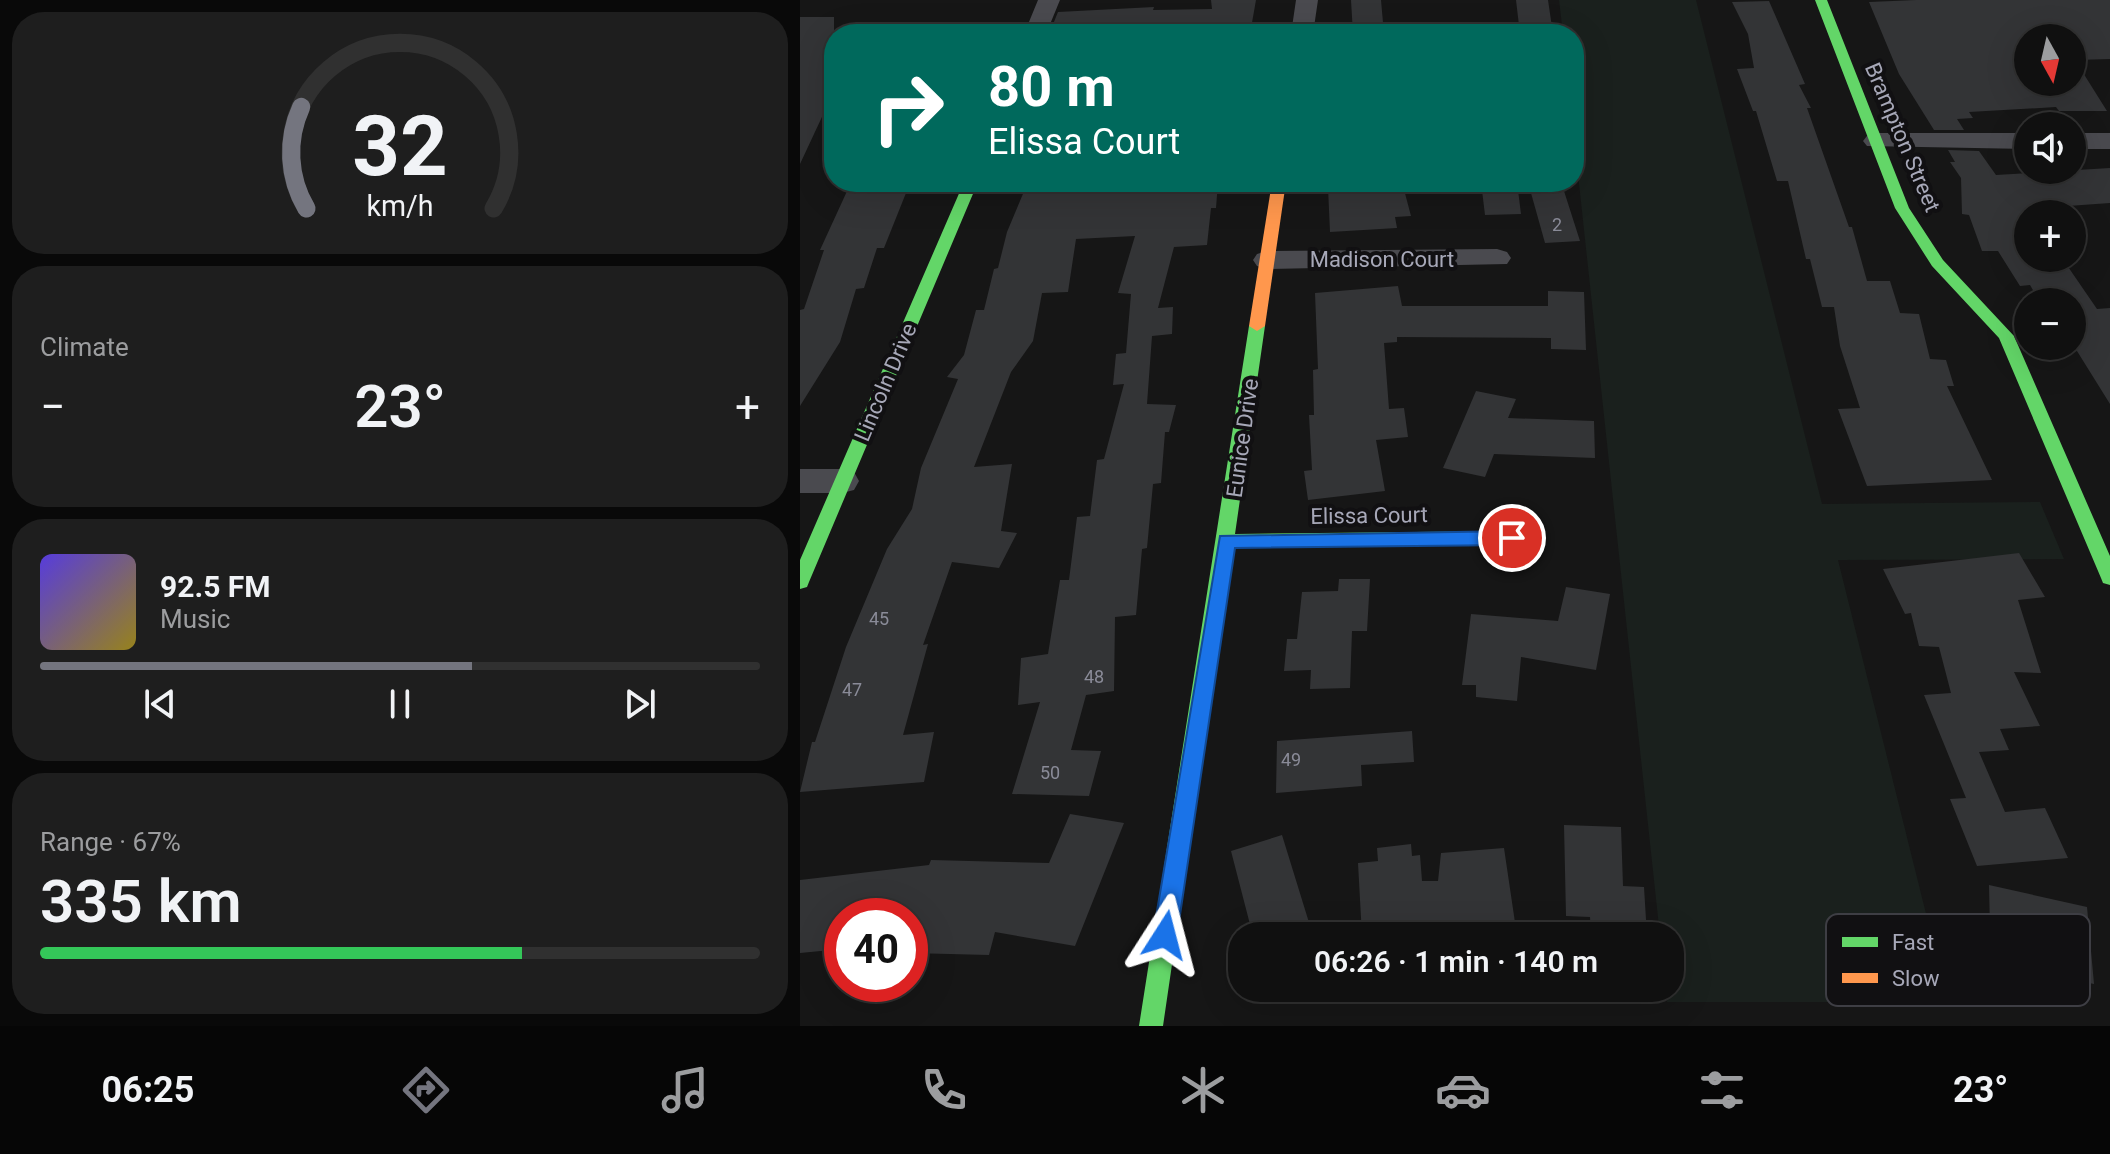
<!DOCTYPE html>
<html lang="en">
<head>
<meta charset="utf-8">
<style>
	:root { --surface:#101010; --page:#1e1e1e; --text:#f1f3f6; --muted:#9c9d9f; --line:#303030; --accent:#74757f }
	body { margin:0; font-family:Roboto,sans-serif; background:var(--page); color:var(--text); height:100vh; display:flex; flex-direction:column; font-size:30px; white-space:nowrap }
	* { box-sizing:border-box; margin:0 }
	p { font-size:26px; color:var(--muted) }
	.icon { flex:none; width:44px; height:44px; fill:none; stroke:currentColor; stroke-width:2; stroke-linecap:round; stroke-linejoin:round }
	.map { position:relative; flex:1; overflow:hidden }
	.details { display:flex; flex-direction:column; gap:12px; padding:12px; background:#090909; width:800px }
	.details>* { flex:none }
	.banner { position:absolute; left:24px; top:24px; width:760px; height:168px; border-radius:32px; box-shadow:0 8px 32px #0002,0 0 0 2px var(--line); background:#00695c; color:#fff; overflow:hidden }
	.needle { width:52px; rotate:172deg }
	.buttons { position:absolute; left:1214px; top:24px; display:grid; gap:16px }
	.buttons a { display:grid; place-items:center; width:72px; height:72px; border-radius:50%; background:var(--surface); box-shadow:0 8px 32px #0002,0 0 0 2px var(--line); font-size:40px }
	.speed { position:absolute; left:24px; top:898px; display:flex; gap:16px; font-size:40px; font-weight:700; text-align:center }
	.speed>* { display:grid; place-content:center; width:104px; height:104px; border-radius:50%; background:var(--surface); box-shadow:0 8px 32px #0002,0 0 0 2px var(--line); line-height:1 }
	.speed .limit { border:12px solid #d22; background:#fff; color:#111 }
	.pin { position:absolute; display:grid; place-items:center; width:68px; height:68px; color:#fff; margin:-34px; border:4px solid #fff; border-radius:50%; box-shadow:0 2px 8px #0007 }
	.me { position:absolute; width:88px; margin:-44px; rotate:9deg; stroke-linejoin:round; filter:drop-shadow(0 0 6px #0008) }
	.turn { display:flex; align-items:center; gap:28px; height:168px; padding:0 32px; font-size:36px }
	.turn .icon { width:104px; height:104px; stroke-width:2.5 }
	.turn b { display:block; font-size:56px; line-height:68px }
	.big { font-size:60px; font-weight:600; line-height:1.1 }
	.details .tile { flex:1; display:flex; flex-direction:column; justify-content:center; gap:12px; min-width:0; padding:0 28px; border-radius:32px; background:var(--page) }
	.details .dial { align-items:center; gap:0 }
	.dial svg { height:208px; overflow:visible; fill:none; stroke:var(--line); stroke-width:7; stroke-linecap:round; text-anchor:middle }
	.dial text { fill:var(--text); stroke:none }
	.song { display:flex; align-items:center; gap:24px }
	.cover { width:96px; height:96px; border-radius:12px; background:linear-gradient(135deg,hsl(250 70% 55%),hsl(50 70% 35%)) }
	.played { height:8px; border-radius:4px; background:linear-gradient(90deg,var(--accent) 60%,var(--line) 60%) }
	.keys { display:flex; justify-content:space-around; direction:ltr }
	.heat { display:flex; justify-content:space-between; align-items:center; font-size:44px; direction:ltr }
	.charge { height:12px; border-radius:6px; background:linear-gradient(90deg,#34c759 67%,var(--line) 0) }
	.trip { position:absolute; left:428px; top:922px; width:456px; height:80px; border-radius:32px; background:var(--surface); box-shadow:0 8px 32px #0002,0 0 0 2px var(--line); font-weight:600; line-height:80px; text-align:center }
	.dock { display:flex; height:128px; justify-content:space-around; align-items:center; background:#060606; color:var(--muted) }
	.dock .icon { width:56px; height:56px }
	.dock .current { color:var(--accent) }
	.dock b { font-size:36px; color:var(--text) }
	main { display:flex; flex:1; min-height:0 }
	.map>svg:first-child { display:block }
	.green { fill:#1a201d }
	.building { fill:#333436; fill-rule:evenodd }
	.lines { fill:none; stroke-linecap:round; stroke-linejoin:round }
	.street { fill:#4a4a4f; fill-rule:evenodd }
	.fast { fill:#63d668; fill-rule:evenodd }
	.slow { fill:#ff974d; fill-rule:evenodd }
	.route { fill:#1a73e8; stroke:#114b97; stroke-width:2 }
	.labels { text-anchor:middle; stroke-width:8; stroke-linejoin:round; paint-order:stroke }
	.number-label { font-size:18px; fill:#8a8b98 }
	.street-label { font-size:22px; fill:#a7a8b8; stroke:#111012 }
	.key { fill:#111012; stroke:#3e3e44; stroke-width:2 }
	.key-label { font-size:22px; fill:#a7a8b8 }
</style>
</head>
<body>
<main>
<section class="details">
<div class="tile dial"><svg viewBox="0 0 100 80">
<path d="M14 69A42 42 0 1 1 86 69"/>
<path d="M14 69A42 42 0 0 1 12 30" stroke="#74757f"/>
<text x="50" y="56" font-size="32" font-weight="700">32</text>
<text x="50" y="72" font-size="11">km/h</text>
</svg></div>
<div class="tile"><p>Climate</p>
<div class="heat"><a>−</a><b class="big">23°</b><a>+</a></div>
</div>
<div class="tile">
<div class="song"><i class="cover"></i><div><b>92.5 FM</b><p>Music</p></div></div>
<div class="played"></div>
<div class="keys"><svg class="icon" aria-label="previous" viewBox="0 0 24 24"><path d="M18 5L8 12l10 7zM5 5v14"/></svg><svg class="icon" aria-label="pause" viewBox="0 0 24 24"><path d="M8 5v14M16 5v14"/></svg><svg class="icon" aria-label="next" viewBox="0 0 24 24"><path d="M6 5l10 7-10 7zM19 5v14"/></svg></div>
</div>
<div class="tile"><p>Range · 67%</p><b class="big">335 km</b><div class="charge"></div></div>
</section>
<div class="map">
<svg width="1310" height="1026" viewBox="0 0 1310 1026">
	<rect width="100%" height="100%" fill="#161616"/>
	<path class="green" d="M 759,0 L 896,0 L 1022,504 L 1240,502 L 1264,559 L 1038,560 L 1148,1002 L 867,1002 L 870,936 L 860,936 L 774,137 L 774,34 L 763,34 Z"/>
	<path class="building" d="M 411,0 L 456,0 L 450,34 L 249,34 L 258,12 L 354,7 L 353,10 L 412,9 Z
		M 551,0 L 581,0 L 584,34 L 553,34 Z
		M 716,0 L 748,0 L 753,34 L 720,34 Z
		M 1116,0 L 1310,0 L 1310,59 L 1275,60 L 1307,111 L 1259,111 L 1256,107 L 1169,112 L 1173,118 L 1157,119 L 1164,130 L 1134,130 L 1099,74 L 1069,2 ZM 1228,38 L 1272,38 L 1272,82 L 1228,82 Z
		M 969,1 L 1005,84 L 999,85 L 1011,108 L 1007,108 L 1049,227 L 1052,227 L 1067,281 L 1090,281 L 1100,313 L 1119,314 L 1130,359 L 1146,360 L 1154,386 L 1147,386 L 1192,480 L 1067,486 L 1038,409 L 1060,408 L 1040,346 L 1034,307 L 1022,307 L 1010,259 L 1006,259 L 988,181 L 977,181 L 956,111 L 953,111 L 937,69 L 954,68 L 948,34 L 932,2 Z
		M 0,17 L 34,17 L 34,103 L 28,104 L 0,164 Z
		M 1148,150 L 1179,151 L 1196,175 L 1310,168 L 1310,203 L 1254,207 L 1257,214 L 1228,214 L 1228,258 L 1262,258 L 1297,309 L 1310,308 L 1310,404 L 1272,343 L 1272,302 L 1240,302 L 1230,285 L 1220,286 L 1198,251 L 1182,251 L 1169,215 L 1162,214 L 1161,178 L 1150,162 L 1155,162 Z
		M 363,182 L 418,182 L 416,208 L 411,208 L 407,245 L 374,247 L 358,308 L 373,307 L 372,334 L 352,336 L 347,404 L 376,405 L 369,432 L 365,432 L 361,483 L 353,484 L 347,548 L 342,549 L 336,615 L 315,617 L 314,691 L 286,695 L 271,750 L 301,751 L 289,796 L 212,794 L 240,702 L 218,705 L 221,658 L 248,654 L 260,580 L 269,580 L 277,517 L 290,516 L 297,460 L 304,459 L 324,384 L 313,385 L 316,354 L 326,353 L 331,294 L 318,293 L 335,236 L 276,239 L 268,292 L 242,293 L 233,341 L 211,372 L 174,467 L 212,464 L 201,531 L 217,533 L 199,568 L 152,562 L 123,645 L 128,644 L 103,735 L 134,732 L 124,782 L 0,792 L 12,742 L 15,742 L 46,647 L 87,549 L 112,509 L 121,468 L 158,379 L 147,377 L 164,355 L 176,310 L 184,310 L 194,269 L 198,268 L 207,232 L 225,189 L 364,189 Z
		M 574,182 L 602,182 L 611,216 L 595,217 L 597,228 L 530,232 L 528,187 Z
		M 681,182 L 717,182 L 721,214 L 685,215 Z
		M 108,188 L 84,248 L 77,248 L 64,288 L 56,289 L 40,342 L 0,406 L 0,310 L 4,309 L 24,250 L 20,250 L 48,189 Z
		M 764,191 L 780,241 L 745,243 L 731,193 Z
		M 598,286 L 602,306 L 748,306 L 748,291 L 784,292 L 786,350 L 751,349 L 751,338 L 597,337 L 597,342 L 584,343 L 589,409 L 604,408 L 608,437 L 576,440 L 585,491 L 508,500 L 504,471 L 512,470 L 509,415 L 514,415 L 513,370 L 518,369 L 515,293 Z
		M 676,391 L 716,399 L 708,418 L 794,421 L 795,458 L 694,454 L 685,477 L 643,468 Z
		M 1219,553 L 1245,597 L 1218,600 L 1241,673 L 1214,672 L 1240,726 L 1200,729 L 1209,750 L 1179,752 L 1205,812 L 1245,808 L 1268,858 L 1177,866 L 1150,799 L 1166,798 L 1124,695 L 1151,693 L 1139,647 L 1119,646 L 1111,613 L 1105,614 L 1083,569 Z
		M 539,579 L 570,579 L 567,631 L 552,631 L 550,688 L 510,689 L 511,670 L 484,671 L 487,639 L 497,639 L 502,592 L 538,591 Z
		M 766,587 L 810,594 L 796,670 L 721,657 L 717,701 L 676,697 L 676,685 L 662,685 L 671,614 L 758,621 Z
		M 612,731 L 614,762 L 561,765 L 562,786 L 476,793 L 477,741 Z
		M 270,814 L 324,823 L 275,946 L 195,932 L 189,955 L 110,953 L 110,916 L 42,916 L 42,949 L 0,953 L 0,880 L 129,865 L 131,860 L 249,863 Z
		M 764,825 L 821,827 L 823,886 L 844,887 L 847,936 L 791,936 L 790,917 L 766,916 Z
		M 482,835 L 511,929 L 491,936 L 453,936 L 431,851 Z
		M 611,844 L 612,856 L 620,855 L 622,881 L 638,881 L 641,853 L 704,848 L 717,936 L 562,936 L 558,863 L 578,861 L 577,848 Z
		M 1189,885 L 1287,907 L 1294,984 L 1247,974 L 1246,942 L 1190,930 Z"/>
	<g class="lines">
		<path class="street" d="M 238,0 L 260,0 L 246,34 L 224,34 Z
			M 496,0 L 518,0 L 513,34 L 491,34 Z
			M 1076,133 L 1228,133 L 1228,149 L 1067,146 L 1063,141 L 1067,136 Z
			M 1272,133 L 1310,133 L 1310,149 L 1272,149 Z
			M 697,249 L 707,252 L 711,258 L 707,264 L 467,269 L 457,266 L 453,260 L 457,254 L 467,251 Z
			M 0,469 L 42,469 L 54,472 L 59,481 L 54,490 L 42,493 L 0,493 Z"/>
		<path class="fast" d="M 1015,0 L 1027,0 L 1109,208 L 1143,260 L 1214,336 L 1310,556 L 1310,585 L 1303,583 L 1301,578 L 1199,338 L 1132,266 L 1095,208 Z
			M 164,182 L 178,182 L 9,582 L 7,587 L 0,589 L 0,560 Z
			M 457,321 L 465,326 L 435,534 L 712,531 L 718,533 L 721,538 L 718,543 L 712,545 L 433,548 L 363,1026 L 339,1026 L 449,326 Z"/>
		<path class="slow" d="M 472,182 L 486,182 L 465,326 L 457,331 L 449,326 Z"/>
	</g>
	<path class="route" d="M 712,531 L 721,538 L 712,545 L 435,548 L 377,935 L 373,943 L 365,946 L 356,943 L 353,935 L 420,536 Z"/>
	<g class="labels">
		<g class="number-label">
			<text x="757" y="231">2</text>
			<text x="79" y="625">45</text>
			<text x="294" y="683">48</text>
			<text x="52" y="696">47</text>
			<text x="491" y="766">49</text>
			<text x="250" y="779">50</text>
		</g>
		<g class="street-label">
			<text transform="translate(1103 137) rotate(67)" y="8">Brampton Street</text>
			<text x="582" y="267">Madison Court</text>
			<text transform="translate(85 382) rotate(-67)" y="8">Lincoln Drive</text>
			<text transform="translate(442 438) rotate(-82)" y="8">Eunice Drive</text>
			<text transform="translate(569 515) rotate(-1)" y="8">Elissa Court</text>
		</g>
	</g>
	<rect x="1026" y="914" width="264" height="92" rx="12" class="key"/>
	<rect x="1042" y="937" width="36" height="10" fill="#63d668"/>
	<rect x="1042" y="973" width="36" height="10" fill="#ff974d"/>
	<g class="key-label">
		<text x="1092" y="950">Fast</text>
		<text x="1092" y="986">Slow</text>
	</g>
</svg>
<div class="buttons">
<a><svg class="needle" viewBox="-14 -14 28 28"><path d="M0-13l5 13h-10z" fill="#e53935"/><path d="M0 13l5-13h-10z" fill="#9c9d9f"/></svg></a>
<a><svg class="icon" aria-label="sound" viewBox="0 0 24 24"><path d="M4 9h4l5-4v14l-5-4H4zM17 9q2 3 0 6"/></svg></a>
<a>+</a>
<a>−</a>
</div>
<div class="speed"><div class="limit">40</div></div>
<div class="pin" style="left:712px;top:538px;background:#d93025"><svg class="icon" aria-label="arrive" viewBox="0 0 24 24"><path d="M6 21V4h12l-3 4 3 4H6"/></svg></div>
<svg class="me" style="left:365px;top:935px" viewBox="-20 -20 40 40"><path d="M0-17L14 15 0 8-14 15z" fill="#1a73e8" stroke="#fff" stroke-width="4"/></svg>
<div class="trip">06:26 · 1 min · 140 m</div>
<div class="banner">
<div class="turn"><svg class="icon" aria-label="right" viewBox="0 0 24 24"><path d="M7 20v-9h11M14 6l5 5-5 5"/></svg><div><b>80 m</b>Elissa Court</div></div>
</div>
</div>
</main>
<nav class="dock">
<b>06:25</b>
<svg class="icon current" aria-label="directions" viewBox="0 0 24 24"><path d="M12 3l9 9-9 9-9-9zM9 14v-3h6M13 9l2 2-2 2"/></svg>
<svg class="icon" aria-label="music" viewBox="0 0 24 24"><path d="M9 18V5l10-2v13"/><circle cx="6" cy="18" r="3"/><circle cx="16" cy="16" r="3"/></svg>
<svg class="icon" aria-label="phone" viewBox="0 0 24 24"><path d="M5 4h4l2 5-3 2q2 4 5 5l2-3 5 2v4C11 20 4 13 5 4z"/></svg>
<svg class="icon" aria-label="climate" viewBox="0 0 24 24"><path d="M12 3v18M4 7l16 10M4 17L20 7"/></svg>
<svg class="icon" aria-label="car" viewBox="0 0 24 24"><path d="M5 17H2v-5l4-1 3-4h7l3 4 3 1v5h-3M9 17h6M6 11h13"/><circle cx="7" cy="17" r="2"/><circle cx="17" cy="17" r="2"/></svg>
<svg class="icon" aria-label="filters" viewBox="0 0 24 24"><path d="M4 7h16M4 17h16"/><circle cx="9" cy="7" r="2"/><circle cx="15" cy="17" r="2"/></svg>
<b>23°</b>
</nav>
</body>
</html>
